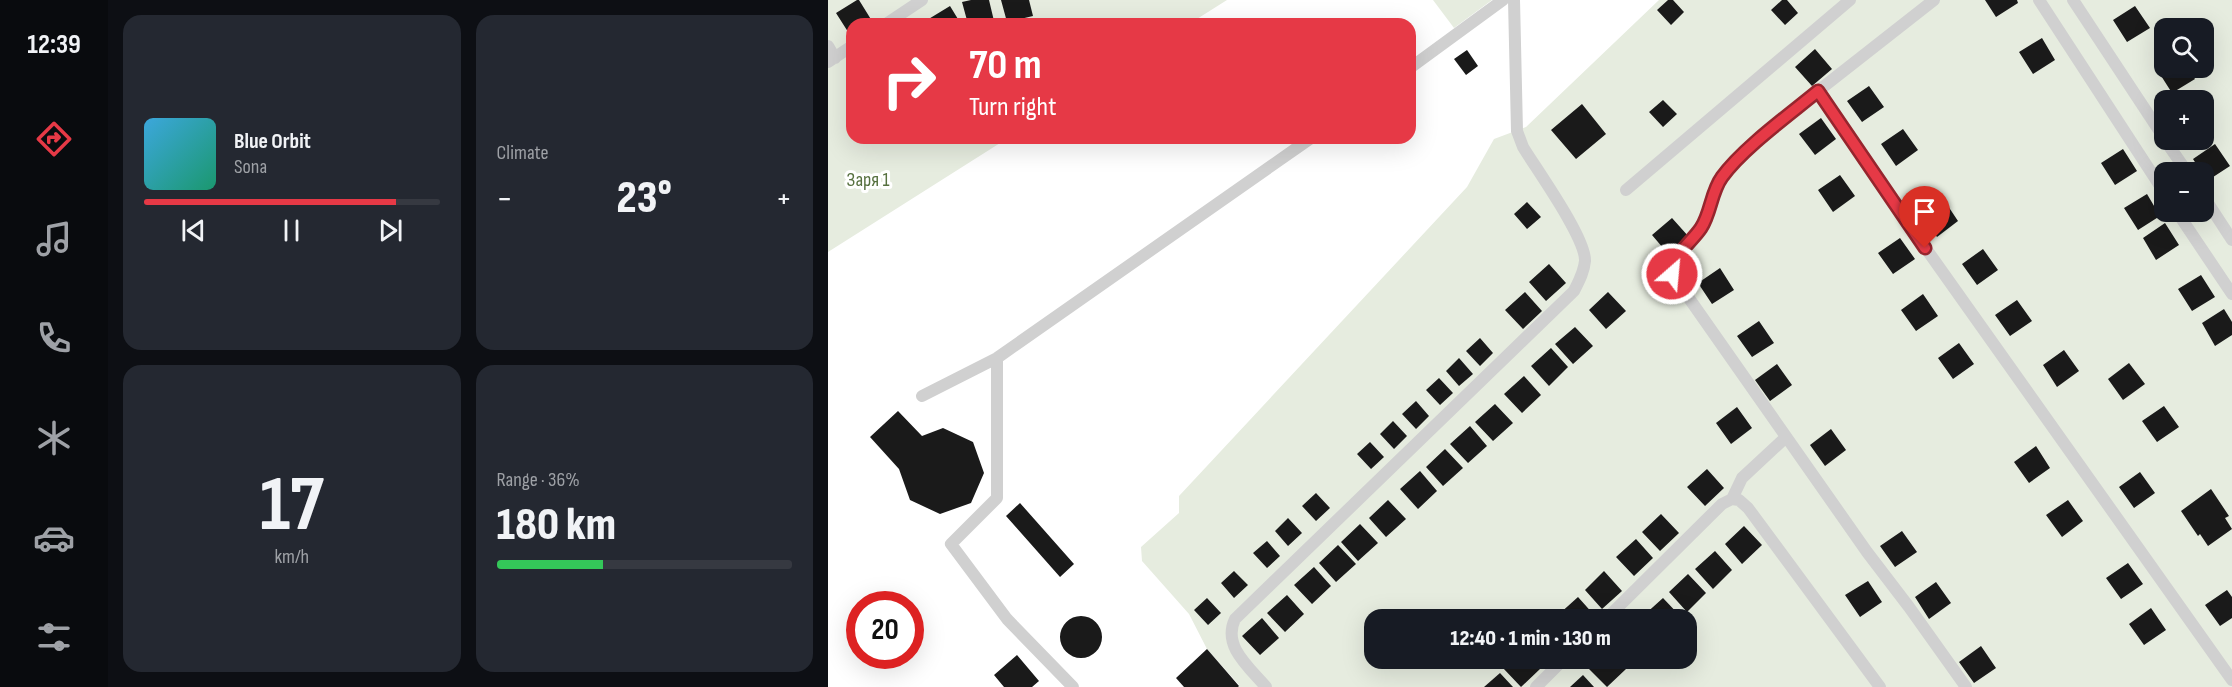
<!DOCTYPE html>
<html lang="en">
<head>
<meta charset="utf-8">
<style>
	:root { --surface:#171b24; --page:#242831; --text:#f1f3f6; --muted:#9ea1a6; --line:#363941; --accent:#e63946 }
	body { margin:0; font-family:"Sofia Sans Condensed",sans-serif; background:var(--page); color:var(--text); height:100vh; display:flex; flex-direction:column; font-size:22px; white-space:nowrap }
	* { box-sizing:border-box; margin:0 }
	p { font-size:20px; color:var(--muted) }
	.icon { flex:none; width:33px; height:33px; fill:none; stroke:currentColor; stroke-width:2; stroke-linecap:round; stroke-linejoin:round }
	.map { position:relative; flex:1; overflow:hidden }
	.panel { display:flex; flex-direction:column; gap:15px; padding:15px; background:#0d0f14; width:720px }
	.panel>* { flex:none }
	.guide { position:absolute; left:18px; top:18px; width:570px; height:126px; border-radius:18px; box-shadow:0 6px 24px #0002; background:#e63946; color:#fff; overflow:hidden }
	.controls { position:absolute; left:1326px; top:18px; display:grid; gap:12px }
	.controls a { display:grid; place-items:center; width:60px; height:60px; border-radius:12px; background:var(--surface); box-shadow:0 6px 24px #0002; font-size:30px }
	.speed { position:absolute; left:18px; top:591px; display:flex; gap:12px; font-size:30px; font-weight:700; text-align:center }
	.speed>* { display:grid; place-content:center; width:78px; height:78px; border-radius:50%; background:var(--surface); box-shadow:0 6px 24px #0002; line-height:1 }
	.speed .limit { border:9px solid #d22; background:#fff; color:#111 }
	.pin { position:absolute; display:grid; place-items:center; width:51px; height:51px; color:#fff; margin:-62px -26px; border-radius:50% 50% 50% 0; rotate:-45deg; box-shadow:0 0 6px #0007 }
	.pin .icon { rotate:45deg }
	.me { position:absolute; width:66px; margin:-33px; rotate:27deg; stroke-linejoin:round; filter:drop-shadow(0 0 4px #0008) }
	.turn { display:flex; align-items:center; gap:21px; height:126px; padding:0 24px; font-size:27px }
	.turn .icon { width:78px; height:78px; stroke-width:2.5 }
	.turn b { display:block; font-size:42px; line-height:51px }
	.big { font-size:45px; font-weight:800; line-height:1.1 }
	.panel .tile { flex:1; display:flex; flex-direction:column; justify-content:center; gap:9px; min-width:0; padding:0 21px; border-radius:18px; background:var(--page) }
	.panel .dial { align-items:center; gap:0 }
	.dial b { font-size:78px; line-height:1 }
	.song { display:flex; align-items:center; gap:18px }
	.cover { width:72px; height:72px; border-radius:9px; background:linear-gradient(135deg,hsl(200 70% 55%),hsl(160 70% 35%)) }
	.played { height:6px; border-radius:3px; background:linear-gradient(90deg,var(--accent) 85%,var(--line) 85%) }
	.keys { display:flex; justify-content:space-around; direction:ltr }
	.heat { display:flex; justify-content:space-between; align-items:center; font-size:33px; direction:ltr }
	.charge { height:9px; border-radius:4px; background:linear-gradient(90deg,#34c759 36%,var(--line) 0) }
	.panel .tiles { flex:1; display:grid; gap:15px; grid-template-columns:repeat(2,1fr) }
	.trip { position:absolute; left:536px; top:609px; width:333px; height:60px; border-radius:18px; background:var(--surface); box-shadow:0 6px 24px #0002; font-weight:800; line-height:60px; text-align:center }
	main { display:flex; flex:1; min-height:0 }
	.tab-bar { display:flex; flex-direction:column; width:108px; justify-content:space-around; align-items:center; background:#090b0e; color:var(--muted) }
	.tab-bar .icon { width:42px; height:42px }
	.tab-bar .on { color:var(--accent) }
	.tab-bar b { font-size:27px; color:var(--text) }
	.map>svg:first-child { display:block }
	.green { fill:#e6ecdf; fill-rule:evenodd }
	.building { fill:#1a1a1a }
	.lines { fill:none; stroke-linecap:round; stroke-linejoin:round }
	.lane { stroke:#d0d0d0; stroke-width:12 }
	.route-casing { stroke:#96252e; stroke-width:15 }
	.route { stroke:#e63946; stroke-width:10 }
	.labels { text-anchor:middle; stroke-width:6; stroke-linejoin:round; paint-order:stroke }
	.park-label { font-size:20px; fill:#56703f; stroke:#fff }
</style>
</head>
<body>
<main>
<nav class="tab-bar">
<b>12:39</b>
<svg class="icon on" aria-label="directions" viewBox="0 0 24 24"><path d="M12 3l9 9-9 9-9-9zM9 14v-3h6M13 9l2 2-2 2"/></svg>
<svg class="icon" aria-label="music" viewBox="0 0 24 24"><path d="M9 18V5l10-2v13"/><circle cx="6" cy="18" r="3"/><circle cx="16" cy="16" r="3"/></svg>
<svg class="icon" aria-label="phone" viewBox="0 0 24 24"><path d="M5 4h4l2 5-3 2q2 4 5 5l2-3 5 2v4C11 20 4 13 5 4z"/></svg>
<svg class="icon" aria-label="climate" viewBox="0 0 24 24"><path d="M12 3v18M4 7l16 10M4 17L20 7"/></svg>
<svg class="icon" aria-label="car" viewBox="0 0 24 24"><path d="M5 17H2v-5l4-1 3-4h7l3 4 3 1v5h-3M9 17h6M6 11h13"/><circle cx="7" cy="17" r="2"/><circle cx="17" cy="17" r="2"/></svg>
<svg class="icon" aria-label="filters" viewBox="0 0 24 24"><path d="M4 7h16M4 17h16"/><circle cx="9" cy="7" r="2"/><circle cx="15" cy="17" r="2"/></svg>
</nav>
<section class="panel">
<div class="tiles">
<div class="tile">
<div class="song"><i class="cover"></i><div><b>Blue Orbit</b><p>Sona</p></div></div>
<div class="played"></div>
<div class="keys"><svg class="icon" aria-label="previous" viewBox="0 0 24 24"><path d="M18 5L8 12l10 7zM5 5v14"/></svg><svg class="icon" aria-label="pause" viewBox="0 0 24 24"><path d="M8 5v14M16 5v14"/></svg><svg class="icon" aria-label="next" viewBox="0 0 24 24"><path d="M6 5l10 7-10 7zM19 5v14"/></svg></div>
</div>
<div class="tile"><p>Climate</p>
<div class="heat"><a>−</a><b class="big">23°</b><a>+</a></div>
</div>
<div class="tile dial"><b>17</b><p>km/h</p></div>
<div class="tile"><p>Range · 36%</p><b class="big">180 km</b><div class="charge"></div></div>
</div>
</section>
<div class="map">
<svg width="1404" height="687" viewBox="0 0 1404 687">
	<rect width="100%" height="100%" fill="#fff"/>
	<path class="green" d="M 0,0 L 399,0 L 361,24 L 24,24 L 24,138 L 180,138 L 0,252 Z
		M 605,0 L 664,0 L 626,28 Z
		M 831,0 L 1404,0 L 1404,687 L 410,687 L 411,685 L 379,649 L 361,614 L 314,561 L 313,547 L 351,513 L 351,496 L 639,187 L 666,139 L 698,127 ZM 1336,28 L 1376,28 L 1376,68 L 1336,68 ZM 1336,100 L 1376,100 L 1376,140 L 1336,140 ZM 1336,172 L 1376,172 L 1376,212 L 1336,212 ZM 546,620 L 858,620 L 858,658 L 546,658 Z"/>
	<path class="building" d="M 29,0 L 31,0 L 44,21 L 39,24 L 24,24 L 24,33 L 22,35 L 8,13 Z
		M 143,0 L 161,0 L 166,21 L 154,24 L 140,24 L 134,2 Z
		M 173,0 L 201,0 L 205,16 L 179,22 Z
		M 840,0 L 845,0 L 856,12 L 843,25 L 829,10 Z
		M 954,0 L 959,0 L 970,13 L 957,25 L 943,10 Z
		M 1157,0 L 1189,0 L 1190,3 L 1168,17 Z
		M 122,6 L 133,24 L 101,24 L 99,20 Z
		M 1307,6 L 1322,28 L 1299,42 L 1285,20 Z
		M 1214,38 L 1227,60 L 1205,74 L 1191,52 Z
		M 987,49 L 1004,69 L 984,86 L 967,67 Z
		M 639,50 L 650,66 L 638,75 L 626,59 Z
		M 1336,68 L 1360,68 L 1367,79 L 1344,93 L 1330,71 Z
		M 1041,86 L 1056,107 L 1034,122 L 1019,101 Z
		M 835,100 L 849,114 L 835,127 L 821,112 Z
		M 754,104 L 778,134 L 748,159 L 723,130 Z
		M 993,118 L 1008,139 L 987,155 L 971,134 Z
		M 1075,129 L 1090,150 L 1068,166 L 1053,144 Z
		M 1387,144 L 1402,166 L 1379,181 L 1365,159 Z
		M 1295,149 L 1309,171 L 1287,185 L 1273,163 Z
		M 1012,175 L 1027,196 L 1005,212 L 990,190 Z
		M 1319,194 L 1332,216 L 1310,230 L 1296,208 Z
		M 1116,200 L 1130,221 L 1109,237 L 1094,215 Z
		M 699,202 L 713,217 L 699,229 L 686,214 Z
		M 844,218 L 861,237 L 841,255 L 824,235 Z
		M 1337,223 L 1351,245 L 1328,260 L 1315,238 Z
		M 1072,238 L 1087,259 L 1065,274 L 1050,253 Z
		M 1155,249 L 1170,270 L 1149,285 L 1134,264 Z
		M 721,264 L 738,283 L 718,301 L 701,282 Z
		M 892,268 L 906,290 L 884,304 L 870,283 Z
		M 1373,275 L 1387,297 L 1364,311 L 1350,289 Z
		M 697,292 L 714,311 L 695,329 L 677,310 Z
		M 780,292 L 798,311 L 778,329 L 761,310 Z
		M 1095,294 L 1110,316 L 1088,331 L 1073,310 Z
		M 1189,300 L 1204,321 L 1182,336 L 1167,315 Z
		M 1396,309 L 1404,322 L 1404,335 L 1387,346 L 1374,323 Z
		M 931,321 L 946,343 L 924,357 L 909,336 Z
		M 747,327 L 765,346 L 745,364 L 727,344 Z
		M 652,338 L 665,353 L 652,366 L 638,351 Z
		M 1131,343 L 1146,364 L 1125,379 L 1110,358 Z
		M 723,348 L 740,367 L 721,386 L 703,366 Z
		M 1236,350 L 1251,371 L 1229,387 L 1215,365 Z
		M 631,358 L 645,374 L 631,386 L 618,371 Z
		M 1301,363 L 1317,384 L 1295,400 L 1280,379 Z
		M 949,364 L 964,385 L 942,401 L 927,380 Z
		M 696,376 L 713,395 L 694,413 L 676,394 Z
		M 611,378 L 625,393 L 612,405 L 598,390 Z
		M 588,401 L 601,416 L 588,429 L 574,414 Z
		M 667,404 L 685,423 L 665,441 L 647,422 Z
		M 1336,406 L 1351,427 L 1329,442 L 1314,421 Z
		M 909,407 L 924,428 L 903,444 L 888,423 Z
		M 70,411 L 94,436 L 115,428 L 145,442 L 156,473 L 143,503 L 112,514 L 82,500 L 71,469 L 42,437 Z
		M 565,421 L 579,436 L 566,449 L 552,434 Z
		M 642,426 L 659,446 L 640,463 L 622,444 Z
		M 1003,429 L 1018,450 L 997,466 L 982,445 Z
		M 542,442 L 556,457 L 543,469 L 529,454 Z
		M 1208,446 L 1222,468 L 1201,483 L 1186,462 Z
		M 617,449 L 635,468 L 615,486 L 598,467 Z
		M 879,469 L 896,488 L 877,506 L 859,487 Z
		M 592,471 L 609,491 L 590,509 L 572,489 Z
		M 1312,472 L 1327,493 L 1306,508 L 1291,487 Z
		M 1383,489 L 1401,516 L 1397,518 L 1404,529 L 1380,546 L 1372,534 L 1370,536 L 1353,511 Z
		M 488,493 L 502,508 L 488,521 L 474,506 Z
		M 560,500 L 578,519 L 558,537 L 541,518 Z
		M 1240,500 L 1255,521 L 1234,537 L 1218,515 Z
		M 192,503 L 246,564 L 232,577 L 178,516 Z
		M 833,514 L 851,533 L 832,551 L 814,532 Z
		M 460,518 L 474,533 L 460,546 L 447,531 Z
		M 532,524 L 550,543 L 530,561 L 513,542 Z
		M 916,526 L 934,545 L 914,564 L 897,544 Z
		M 1074,531 L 1089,552 L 1067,567 L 1052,546 Z
		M 808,539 L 825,558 L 806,576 L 788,557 Z
		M 439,541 L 452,556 L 439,568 L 425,553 Z
		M 510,545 L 528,564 L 508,582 L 491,563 Z
		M 887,551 L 904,570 L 885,589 L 867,569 Z
		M 1300,563 L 1315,584 L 1293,599 L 1278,578 Z
		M 486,567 L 503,586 L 484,604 L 466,585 Z
		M 406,571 L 420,585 L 406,598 L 393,583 Z
		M 776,571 L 794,591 L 774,609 L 757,590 Z
		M 860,574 L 878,593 L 859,612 L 841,592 Z
		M 1040,581 L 1054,602 L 1032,617 L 1017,595 Z
		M 1108,582 L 1123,603 L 1101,619 L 1087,597 Z
		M 1399,590 L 1404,597 L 1404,618 L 1392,626 L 1377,605 Z
		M 459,595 L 476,614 L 457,632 L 439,613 Z
		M 750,597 L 767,616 L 763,620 L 735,620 L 730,615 Z
		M 379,598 L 393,613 L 380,625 L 366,610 Z
		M 835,598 L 853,617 L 850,620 L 818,620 L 815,616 Z
		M 1323,608 L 1338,630 L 1316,645 L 1301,624 Z
		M232 637a21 21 0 1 1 42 0a21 21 0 1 1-42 0Z
		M 434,618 L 451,638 L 432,655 L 414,636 Z
		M 1153,646 L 1168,668 L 1146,683 L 1131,662 Z
		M 379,649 L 411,686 L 410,687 L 356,687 L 348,678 Z
		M 189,655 L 211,681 L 204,687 L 176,687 L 166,675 Z
		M 685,658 L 702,658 L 712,669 L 693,687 L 675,668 Z
		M 771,658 L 788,658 L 798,669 L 779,687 L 760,668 Z
		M 672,673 L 685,687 L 656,687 Z
		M 755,675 L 766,687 L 742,687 Z"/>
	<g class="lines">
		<path class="lane" d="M 1106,0 L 990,91 L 910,158 L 892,179 L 874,226 L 848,257 L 844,266 L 844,274 L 1039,552 L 1081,607 L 1138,687
			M 1211,0 L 1336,192
			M 1245,0 L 1336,138
			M 58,24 L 94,0
			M 0,46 L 7,58
			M 0,62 L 24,46
			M 582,68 L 675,0
			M 990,91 L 1072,212 L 1404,680
			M 1337,140 L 1359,172
			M 798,190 L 1022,0
			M 1376,197 L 1404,240
			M 1349,212 L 1404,294
			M 169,358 L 169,498 L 123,544 L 179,619 L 245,687
			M 94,396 L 169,358 L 483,138
			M 904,499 L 914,478 L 958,437
			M 777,620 L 894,504 L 904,499 L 911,500 L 920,508 L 1052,687
			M 438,687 C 421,667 394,646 407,619 L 746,291 C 751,281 756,272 757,261 C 758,238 709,170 695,147 L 689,131 L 686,0
			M 708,687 L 737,658"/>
	</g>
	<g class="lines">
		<defs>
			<path id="route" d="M 844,274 C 844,255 863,243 873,228 C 883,213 883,192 894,177 C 915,148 961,115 990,91 L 1097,248"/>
		</defs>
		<use href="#route" class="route-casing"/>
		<use href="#route" class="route"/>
	</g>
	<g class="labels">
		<g class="park-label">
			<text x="40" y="186">Заря 1</text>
		</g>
	</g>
</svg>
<div class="controls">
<a><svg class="icon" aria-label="search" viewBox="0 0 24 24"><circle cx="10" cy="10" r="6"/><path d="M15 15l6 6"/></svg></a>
<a>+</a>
<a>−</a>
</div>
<div class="speed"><div class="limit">20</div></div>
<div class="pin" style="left:1097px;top:248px;background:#d93025"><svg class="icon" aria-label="arrive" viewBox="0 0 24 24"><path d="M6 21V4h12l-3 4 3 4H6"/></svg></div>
<svg class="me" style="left:844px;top:274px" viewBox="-20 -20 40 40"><circle r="17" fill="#e63946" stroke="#fff" stroke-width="3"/><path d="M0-11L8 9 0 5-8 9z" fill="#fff"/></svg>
<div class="trip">12:40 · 1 min · 130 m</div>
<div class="guide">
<div class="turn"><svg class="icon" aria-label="right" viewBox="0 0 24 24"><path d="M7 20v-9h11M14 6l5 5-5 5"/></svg><div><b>70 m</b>Turn right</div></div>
</div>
</div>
</main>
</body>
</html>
